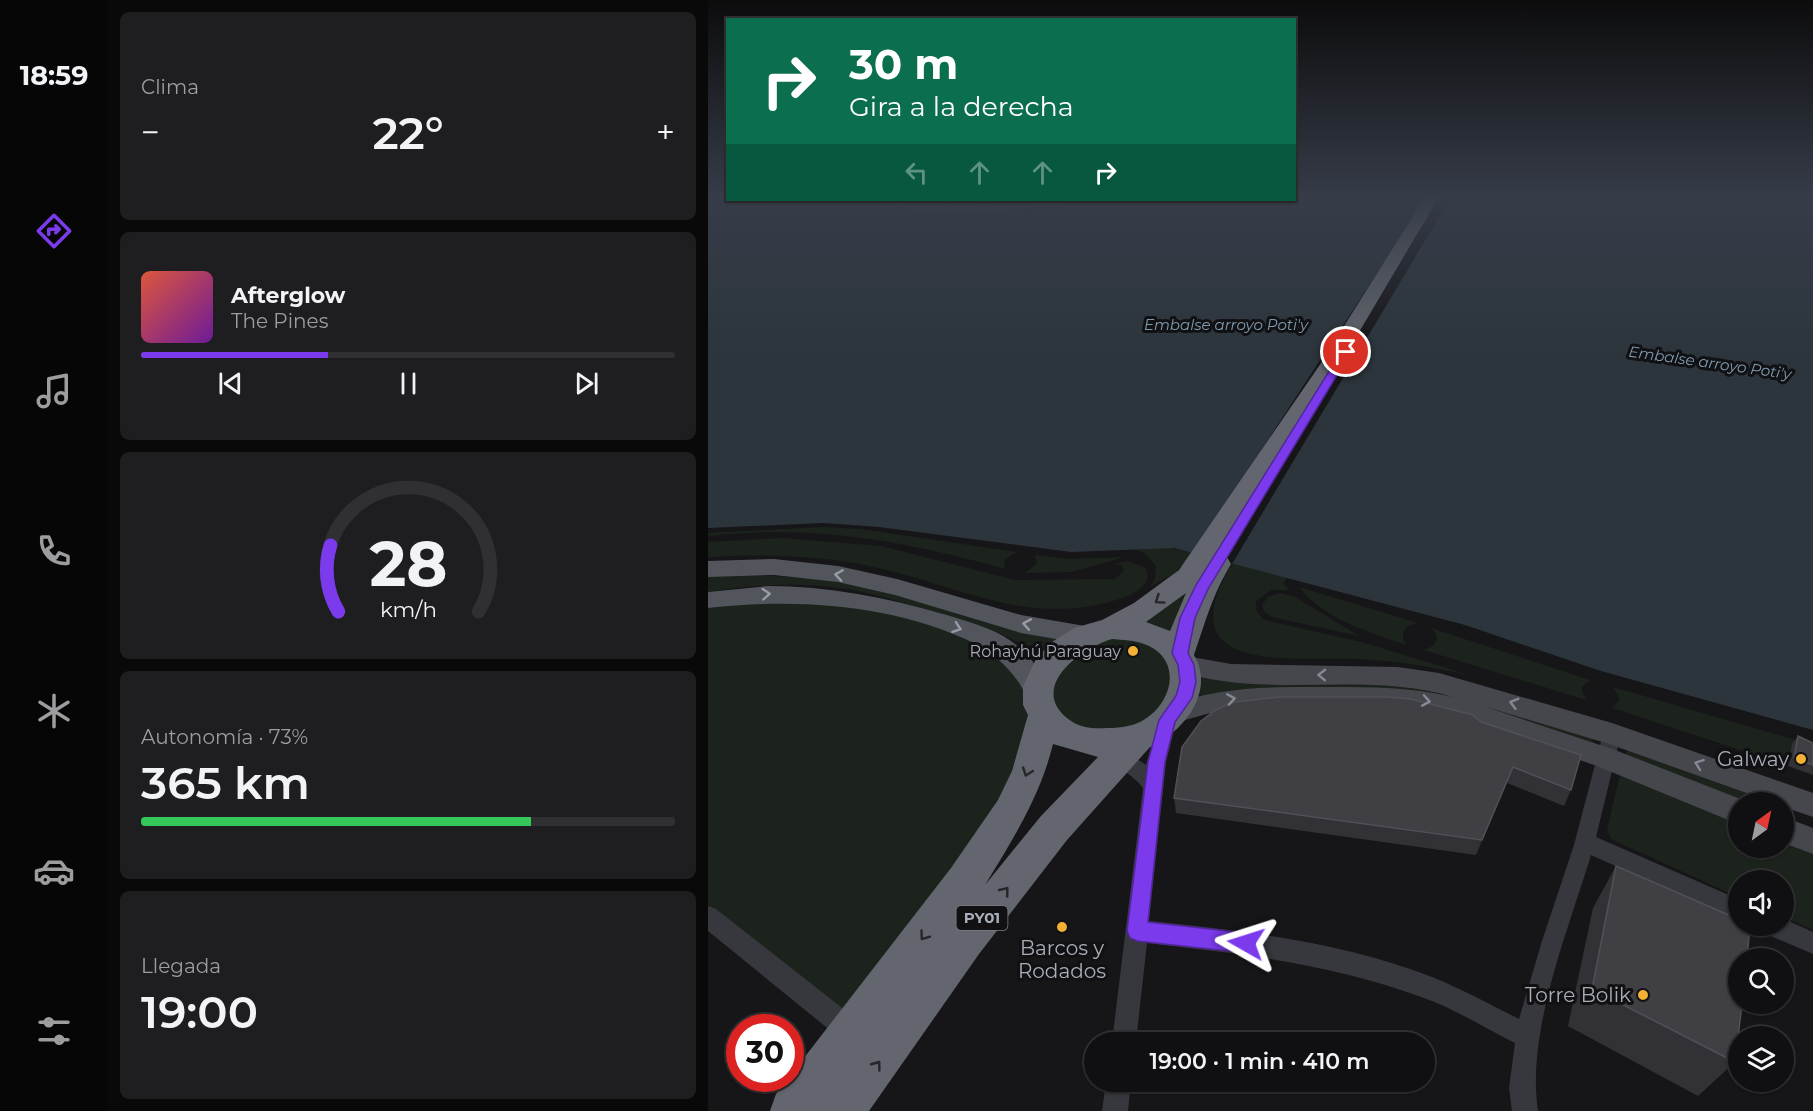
<!DOCTYPE html>
<html lang="es">
<head>
<meta charset="utf-8">
<style>
	:root { --surface:#101012; --page:#1e1e20; --text:#f1f3f6; --muted:#9c9d9f; --line:#303032; --accent:#7c3aed }
	body { margin:0; font-family:Montserrat,sans-serif; background:var(--page); color:var(--text); height:100vh; display:flex; flex-direction:column; font-size:22px; white-space:nowrap }
	* { box-sizing:border-box; margin:0 }
	p { font-size:20px; color:var(--muted) }
	.icon { flex:none; width:33px; height:33px; fill:none; stroke:currentColor; stroke-width:2; stroke-linecap:round; stroke-linejoin:round }
	.map { position:relative; flex:1; overflow:hidden }
	.side { display:flex; flex-direction:column; gap:12px; padding:12px; background:#09090a; width:600px }
	.side>* { flex:none }
	.hud { position:absolute; left:18px; top:18px; width:570px; height:183px; border-radius:0px; box-shadow:0 2px 4px #0004,0 0 0 2px var(--line); background:#0b6e4f; color:#fff; overflow:hidden }
	.needle { width:39px; rotate:33deg }
	.controls { position:absolute; left:1020px; top:792px; display:grid; gap:12px }
	.controls a { display:grid; place-items:center; width:66px; height:66px; border-radius:50%; background:var(--surface); box-shadow:0 2px 4px #0004,0 0 0 2px var(--line); font-size:30px }
	.speed { position:absolute; left:18px; top:1014px; display:flex; gap:12px; font-size:30px; font-weight:700; text-align:center }
	.speed>* { display:grid; place-content:center; width:78px; height:78px; border-radius:50%; background:var(--surface); box-shadow:0 2px 4px #0004,0 0 0 2px var(--line); line-height:1 }
	.speed .limit { border:9px solid #d22; background:#fff; color:#111 }
	.pin { position:absolute; display:grid; place-items:center; width:51px; height:51px; color:#fff; margin:-26px; border:3px solid #fff; border-radius:50%; box-shadow:0 2px 6px #0007 }
	.me { position:absolute; width:66px; margin:-33px; rotate:276deg; stroke-linejoin:round; filter:drop-shadow(0 0 4px #0008) }
	.turn { display:flex; align-items:center; gap:21px; height:126px; padding:0 24px; font-size:27px }
	.turn .icon { width:78px; height:78px; stroke-width:2.5 }
	.turn b { display:block; font-size:42px; line-height:51px }
	.lanes { display:flex; align-items:center; height:57px; padding:0 24px; background:#0003; justify-content:center; gap:30px; direction:ltr }
	.lanes .off { opacity:.35 }
	.big { font-size:45px; font-weight:600; line-height:1.1 }
	.side .card { flex:1; display:flex; flex-direction:column; justify-content:center; gap:9px; min-width:0; padding:0 21px; border-radius:9px; background:var(--page) }
	.side .dial { align-items:center; gap:0 }
	.dial svg { height:156px; overflow:visible; fill:none; stroke:var(--line); stroke-width:7; stroke-linecap:round; text-anchor:middle }
	.dial text { fill:var(--text); stroke:none }
	.song { display:flex; align-items:center; gap:18px }
	.cover { width:72px; height:72px; border-radius:9px; background:linear-gradient(135deg,hsl(10 70% 55%),hsl(280 70% 35%)) }
	.played { height:6px; border-radius:3px; background:linear-gradient(90deg,var(--accent) 35%,var(--line) 35%) }
	.keys { display:flex; justify-content:space-around; direction:ltr }
	.heat { display:flex; justify-content:space-between; align-items:center; font-size:33px; direction:ltr }
	.charge { height:9px; border-radius:4px; background:linear-gradient(90deg,#34c759 73%,var(--line) 0) }
	.trip { position:absolute; left:376px; top:1032px; width:351px; height:60px; border-radius:30px; background:var(--surface); box-shadow:0 2px 4px #0004,0 0 0 2px var(--line); font-weight:600; line-height:60px; text-align:center }
	main { display:flex; flex:1; min-height:0 }
	.tabs { display:flex; flex-direction:column; width:108px; justify-content:space-around; align-items:center; background:#060607; color:var(--muted) }
	.tabs .icon { width:42px; height:42px }
	.tabs .selected { color:var(--accent) }
	.tabs b { font-size:27px; color:var(--text) }
	.map>svg:first-child { display:block }
	.green { fill:#1c231d }
	.water { fill:#2c353c }
	.pier { fill:#161618 }
	.lines { fill:none; stroke-linecap:round; stroke-linejoin:round }
	.street { fill:#37383d; fill-rule:evenodd }
	.secondary { fill:#45474d; fill-rule:evenodd }
	.primary { fill:#53555c; fill-rule:evenodd }
	.highway { fill:#63666e; fill-rule:evenodd }
	.wall { fill:#323236 }
	.shaded-wall { fill:#212124 }
	.building { fill:#3f3f44; stroke:#4f5156; stroke-width:1.5 }
	.oneway { stroke:#979ba6 }
	.oneway2 { stroke:#26262a }
	.oneway3 { stroke:#858993 }
	.route { fill:#7c3aed; stroke:#51269a; stroke-width:1.5 }
	.poi-dot { fill:#f2b134; stroke:#111113; stroke-width:2 }
	.labels { text-anchor:middle; stroke-width:6; stroke-linejoin:round; paint-order:stroke }
	.far-water-label { font-size:15px; font-style:italic; fill:#7f9bb3; stroke:#111113 }
	.shield { fill:#111113; stroke:#7b7e86; stroke-width:1.5 }
	.shield-label { font-size:15px; font-weight:bold; fill:#a8adb8 }
	.poi-label { font-size:16px; fill:#a8adb8; stroke:#111113; text-anchor:end }
	.near-poi-label { font-size:20px; fill:#a8adb8; stroke:#111113; text-anchor:end }
</style>
</head>
<body>
<main>
<nav class="tabs">
<b>18:59</b>
<svg class="icon selected" aria-label="directions" viewBox="0 0 24 24"><path d="M12 3l9 9-9 9-9-9zM9 14v-3h6M13 9l2 2-2 2"/></svg>
<svg class="icon" aria-label="music" viewBox="0 0 24 24"><path d="M9 18V5l10-2v13"/><circle cx="6" cy="18" r="3"/><circle cx="16" cy="16" r="3"/></svg>
<svg class="icon" aria-label="phone" viewBox="0 0 24 24"><path d="M5 4h4l2 5-3 2q2 4 5 5l2-3 5 2v4C11 20 4 13 5 4z"/></svg>
<svg class="icon" aria-label="climate" viewBox="0 0 24 24"><path d="M12 3v18M4 7l16 10M4 17L20 7"/></svg>
<svg class="icon" aria-label="car" viewBox="0 0 24 24"><path d="M5 17H2v-5l4-1 3-4h7l3 4 3 1v5h-3M9 17h6M6 11h13"/><circle cx="7" cy="17" r="2"/><circle cx="17" cy="17" r="2"/></svg>
<svg class="icon" aria-label="filters" viewBox="0 0 24 24"><path d="M4 7h16M4 17h16"/><circle cx="9" cy="7" r="2"/><circle cx="15" cy="17" r="2"/></svg>
</nav>
<section class="side">
<div class="card"><p>Clima</p>
<div class="heat"><a>−</a><b class="big">22°</b><a>+</a></div>
</div>
<div class="card">
<div class="song"><i class="cover"></i><div><b>Afterglow</b><p>The Pines</p></div></div>
<div class="played"></div>
<div class="keys"><svg class="icon" aria-label="previous" viewBox="0 0 24 24"><path d="M18 5L8 12l10 7zM5 5v14"/></svg><svg class="icon" aria-label="pause" viewBox="0 0 24 24"><path d="M8 5v14M16 5v14"/></svg><svg class="icon" aria-label="next" viewBox="0 0 24 24"><path d="M6 5l10 7-10 7zM19 5v14"/></svg></div>
</div>
<div class="card dial"><svg viewBox="0 0 100 80">
<path d="M14 69A42 42 0 1 1 86 69"/>
<path d="M14 69A42 42 0 0 1 10 35" stroke="#7c3aed"/>
<text x="50" y="56" font-size="32" font-weight="700">28</text>
<text x="50" y="72" font-size="11">km/h</text>
</svg></div>
<div class="card"><p>Autonomía · 73%</p><b class="big">365 km</b><div class="charge"></div></div>
<div class="card"><p>Llegada</p><b class="big">19:00</b></div>
</section>
<div class="map">
<svg width="1105" height="1111" viewBox="0 0 1105 1111">
	<rect width="100%" height="100%" fill="#161618"/>
	<path class="green" d="M 116,527 L 153,529 L 308,552 L 296,560 L 297,569 C 197,541 104,524 0,536 L 0,533 Z
		M 74,538 L 173,546 L 307,580 L 407,579 L 417,570 L 413,565 L 407,564 L 420,561 L 438,568 L 440,577 C 436,591 420,596 408,600 C 312,629 238,578 146,563 C 98,555 48,554 0,557 L 0,542 Z
		M 457,547 L 486,553 L 465,574 L 442,587 L 447,579 L 448,566 L 438,554 L 423,548 Z
		M 327,555 L 361,559 L 417,557 L 363,572 L 317,573 L 329,563 Z
		M 525,562 L 583,577 L 578,579 L 575,584 L 582,590 L 563,590 L 548,601 L 548,610 L 556,620 L 657,643 L 761,675 C 725,667 689,661 652,659 C 584,656 456,677 525,562 Z
		M 0,575 C 59,575 116,576 173,590 C 233,606 288,631 350,637 L 331,660 C 307,634 275,627 242,617 C 216,610 190,600 163,594 C 111,581 53,583 0,592 Z
		M 484,579 L 469,639 L 427,619 Z
		M 591,587 L 710,623 C 697,625 691,633 698,645 C 661,632 616,619 591,587 Z
		M 86,592 L 251,628 L 320,675 L 328,744 L 146,1033 L 0,913 L 0,600 Z
		M 572,593 L 587,597 L 651,636 L 564,617 L 556,611 L 554,605 L 560,597 Z
		M 723,628 L 882,680 L 873,688 L 878,700 L 716,650 L 725,646 L 729,640 L 728,633 Z
		M 429,637 L 460,654 L 469,682 L 441,721 L 404,733 L 367,727 L 345,706 L 345,673 L 389,638 Z
		M 494,675 L 689,681 L 884,737 L 886,745 L 492,698 Z
		M 905,687 L 1105,745 L 1080,766 L 905,708 L 912,699 Z
		M 920,750 L 1018,781 L 1075,802 L 1030,803 L 919,761 L 916,756 Z
		M 914,775 L 923,776 L 1030,819 L 1030,848 L 1076,848 L 1076,838 L 1105,850 L 1105,930 L 1076,917 L 1076,880 L 1030,880 L 1030,897 L 903,839 L 899,830 L 911,778 Z"/>
	<path class="water" d="M 0,197 L 19,197 L 20,200 L 168,200 L 192,205 L 265,211 L 322,209 L 386,200 L 586,200 L 587,197 L 1083,197 L 1105,204 L 1105,730 L 893,671 L 757,625 L 466,548 L 363,552 L 171,527 L 115,523 L 0,528 Z"/>
	<path class="pier" d="M 719,197 L 743,197 L 524,564 L 484,556 Z"/>
	<g class="lines">
		<path class="street" d="M 459,715 L 465,717 L 468,722 L 458,762 L 441,921 C 537,931 634,942 724,977 C 754,989 783,1005 811,1019 L 834,941 L 866,845 L 895,734 L 897,729 L 904,726 L 911,729 L 913,734 L 888,837 L 1030,899 L 1030,921 L 883,855 C 860,931 818,1032 830,1111 L 804,1111 L 801,1088 L 807,1043 C 777,1028 747,1009 716,998 C 624,964 535,954 439,943 L 428,1042 L 404,1042 L 435,788 C 426,775 407,768 401,754 L 403,748 L 410,746 L 438,765 L 450,722 L 453,717 Z
			M 0,906 L 8,909 L 152,1022 L 155,1031 L 152,1040 L 143,1043 L 134,1040 L 0,931 Z
			M 1076,919 L 1105,932 L 1105,954 L 1058,934 L 1055,926 L 1076,926 Z
			M 398,1082 L 423,1082 L 420,1111 L 394,1111 Z"/>
		<path class="secondary" d="M 179,200 L 252,205 L 372,200 L 366,203 C 331,208 205,221 179,200 Z
			M 478,656 L 523,664 L 690,667 L 731,673 L 904,723 L 1105,793 L 1105,817 L 1076,807 L 1076,802 L 1064,802 L 901,744 L 775,706 L 907,750 L 1040,802 L 1030,802 L 1030,824 L 889,766 L 753,719 L 720,711 L 689,707 L 538,707 L 506,712 L 466,723 L 457,720 L 453,713 L 457,706 C 515,686 561,687 621,687 C 664,687 703,687 745,697 C 656,670 558,700 470,671 L 466,665 L 470,659 Z
			M 1076,817 L 1105,828 L 1105,854 L 1076,843 Z"/>
		<path class="primary" d="M 66,559 L 130,566 L 189,579 L 313,615 L 377,626 L 386,629 L 389,635 L 386,641 L 377,644 L 313,633 L 187,595 L 130,582 L 66,575 L 0,577 L 0,561 Z
			M 60,586 C 120,586 177,597 235,614 C 258,621 283,627 303,641 C 320,653 334,672 343,690 L 339,697 C 333,699 328,702 322,698 C 317,695 313,685 309,680 C 298,665 285,653 268,644 C 187,604 88,598 0,608 L 0,592 Z"/>
		<path class="highway" d="M 717,197 L 731,197 L 631,366 L 509,555 L 519,557 L 523,564 C 504,596 498,620 486,655 C 508,692 475,732 442,747 L 359,840 L 271,954 L 161,1111 L 62,1111 L 68,1094 L 243,868 L 290,800 L 304,771 L 320,715 L 315,705 L 315,686 L 328,659 L 344,642 L 366,628 L 394,620 L 426,603 L 471,570 L 611,366 ZM 478,593 L 462,631 L 438,622 ZM 404,639 C 414,640 427,640 436,644 C 475,658 466,703 434,721 C 422,727 411,728 399,728 C 387,729 373,728 363,721 C 318,690 370,649 404,639 ZM 345,744 L 390,757 L 333,816 L 277,885 C 305,839 332,797 345,744 Z"/>
	</g>
	<path class="wall" d="M 773,722 L 863,790 L 856,806 L 799,783 L 768,855 L 468,813 L 466,798 Z
		M 1090,736 L 1105,743 L 1105,775 L 1080,766 L 1084,744 Z
		M 908,866 L 1027,1062 L 990,1096 L 860,1026 L 885,908 Z"/>
	<path class="shaded-wall" d="M 805,767 L 799,783 L 768,855 L 774,840 Z"/>
	<path class="building" d="M 571,697 L 680,697 L 703,699 L 765,715 L 773,722 L 873,755 L 863,790 L 805,767 L 774,840 L 466,798 L 474,747 L 493,721 L 509,709 L 527,702 Z
		M 1090,736 L 1105,743 L 1105,765 L 1086,758 Z
		M 908,866 L 1030,919 L 1030,926 L 1042,926 L 1039,958 L 1030,958 L 1030,1004 L 1034,1004 L 1027,1062 L 884,989 Z"/>
	<defs><path id="oneway-chevron" d="M-2-3.5L2.5 0L-2 3.5" fill="none" stroke-width="1.6" stroke-linecap="round" stroke-linejoin="round" transform="scale(1.5)"/></defs>
	<g class="oneway">
		<use href="#oneway-chevron" transform="translate(131 575) rotate(-171)"/>
		<use href="#oneway-chevron" transform="translate(58 594) rotate(-4)"/>
		<use href="#oneway-chevron" transform="translate(319 624) rotate(-170)"/>
		<use href="#oneway-chevron" transform="translate(249 628) rotate(19)"/>
	</g>
	<g class="oneway2">
		<use href="#oneway-chevron" transform="translate(451 600) rotate(146)"/>
		<use href="#oneway-chevron" transform="translate(319 772) rotate(110)"/>
		<use href="#oneway-chevron" transform="translate(297 891) rotate(-51)"/>
		<use href="#oneway-chevron" transform="translate(216 936) rotate(126)"/>
		<use href="#oneway-chevron" transform="translate(169 1065) rotate(-53)"/>
	</g>
	<g class="oneway3">
		<use href="#oneway-chevron" transform="translate(614 675) rotate(-179)"/>
		<use href="#oneway-chevron" transform="translate(523 699) rotate(-9)"/>
		<use href="#oneway-chevron" transform="translate(718 701) rotate(10)"/>
		<use href="#oneway-chevron" transform="translate(806 703) rotate(-164)"/>
		<use href="#oneway-chevron" transform="translate(991 764) rotate(-160)"/>
	</g>
	<linearGradient id="sky" x2="0" y2="1"><stop stop-color="#0c0c0d"/><stop offset="0.56" stop-color="#363c48"/><stop offset="1" stop-color="#363c48" stop-opacity="0"/></linearGradient>
	<rect width="1105" height="352" fill="url(#sky)"/>
	<path class="route" d="M 638,349 L 643,352 L 500,589 L 487,618 L 480,653 L 486,665 L 488,682 L 484,698 L 467,722 L 457,762 L 440,922 L 538,933 L 545,936 L 548,943 L 545,950 L 538,953 L 429,941 L 422,938 L 419,931 L 440,762 L 451,720 L 468,696 L 472,682 L 470,665 L 464,653 L 472,618 L 488,585 L 633,352 Z"/>
	<g class="poi-dot">
		<circle cx="425" cy="651" r="6"/>
		<circle cx="1093" cy="759" r="6"/>
		<circle cx="354" cy="927" r="6"/>
		<circle cx="935" cy="995" r="6"/>
	</g>
	<g class="labels">
		<g class="far-water-label">
			<text x="518" y="330">Embalse arroyo Poti'y</text>
			<text transform="translate(1002 363) rotate(8)" y="5">Embalse arroyo Poti'y</text>
		</g>
		<rect class="shield" x="248.5" y="906" width="51" height="24" rx="4.5"/>
		<g class="shield-label">
			<text x="274" y="923">PY01</text>
		</g>
		<g class="poi-label">
			<text x="413" y="657">Rohayhú Paraguay</text>
		</g>
		<g class="near-poi-label">
			<text x="1081" y="766">Galway</text>
			<text x="354" y="955" text-anchor="middle">Barcos y<tspan x="354" dy="23">Rodados</tspan></text>
			<text x="923" y="1002">Torre Bolik</text>
		</g>
	</g>
</svg>
<div class="controls">
<a><svg class="needle" viewBox="-14 -14 28 28"><path d="M0-13l5 13h-10z" fill="#e53935"/><path d="M0 13l5-13h-10z" fill="#9c9d9f"/></svg></a>
<a><svg class="icon" aria-label="sound" viewBox="0 0 24 24"><path d="M4 9h4l5-4v14l-5-4H4zM17 9q2 3 0 6"/></svg></a>
<a><svg class="icon" aria-label="search" viewBox="0 0 24 24"><circle cx="10" cy="10" r="6"/><path d="M15 15l6 6"/></svg></a>
<a><svg class="icon" aria-label="layers" viewBox="0 0 24 24"><path d="M12 4l9 5-9 5-9-5zM3 14l9 5 9-5"/></svg></a>
</div>
<div class="speed"><div class="limit">30</div></div>
<div class="pin" style="left:638px;top:352px;background:#d93025"><svg class="icon" aria-label="arrive" viewBox="0 0 24 24"><path d="M6 21V4h12l-3 4 3 4H6"/></svg></div>
<svg class="me" style="left:538px;top:943px" viewBox="-20 -20 40 40"><path d="M0-17L14 15 0 8-14 15z" fill="#7c3aed" stroke="#fff" stroke-width="4"/></svg>
<div class="trip">19:00 · 1 min · 410 m</div>
<div class="hud">
<div class="turn"><svg class="icon" aria-label="right" viewBox="0 0 24 24"><path d="M7 20v-9h11M14 6l5 5-5 5"/></svg><div><b>30 m</b>Gira a la derecha</div></div>
<div class="lanes"><svg class="icon off" aria-label="left" viewBox="0 0 24 24"><path d="M17 20v-9H6M10 6l-5 5 5 5"/></svg><svg class="icon off" aria-label="ahead" viewBox="0 0 24 24"><path d="M12 20V5M6 11l6-6 6 6"/></svg><svg class="icon off" aria-label="ahead" viewBox="0 0 24 24"><path d="M12 20V5M6 11l6-6 6 6"/></svg><svg class="icon" aria-label="right" viewBox="0 0 24 24"><path d="M7 20v-9h11M14 6l5 5-5 5"/></svg></div>
</div>
</div>
</main>
</body>
</html>
